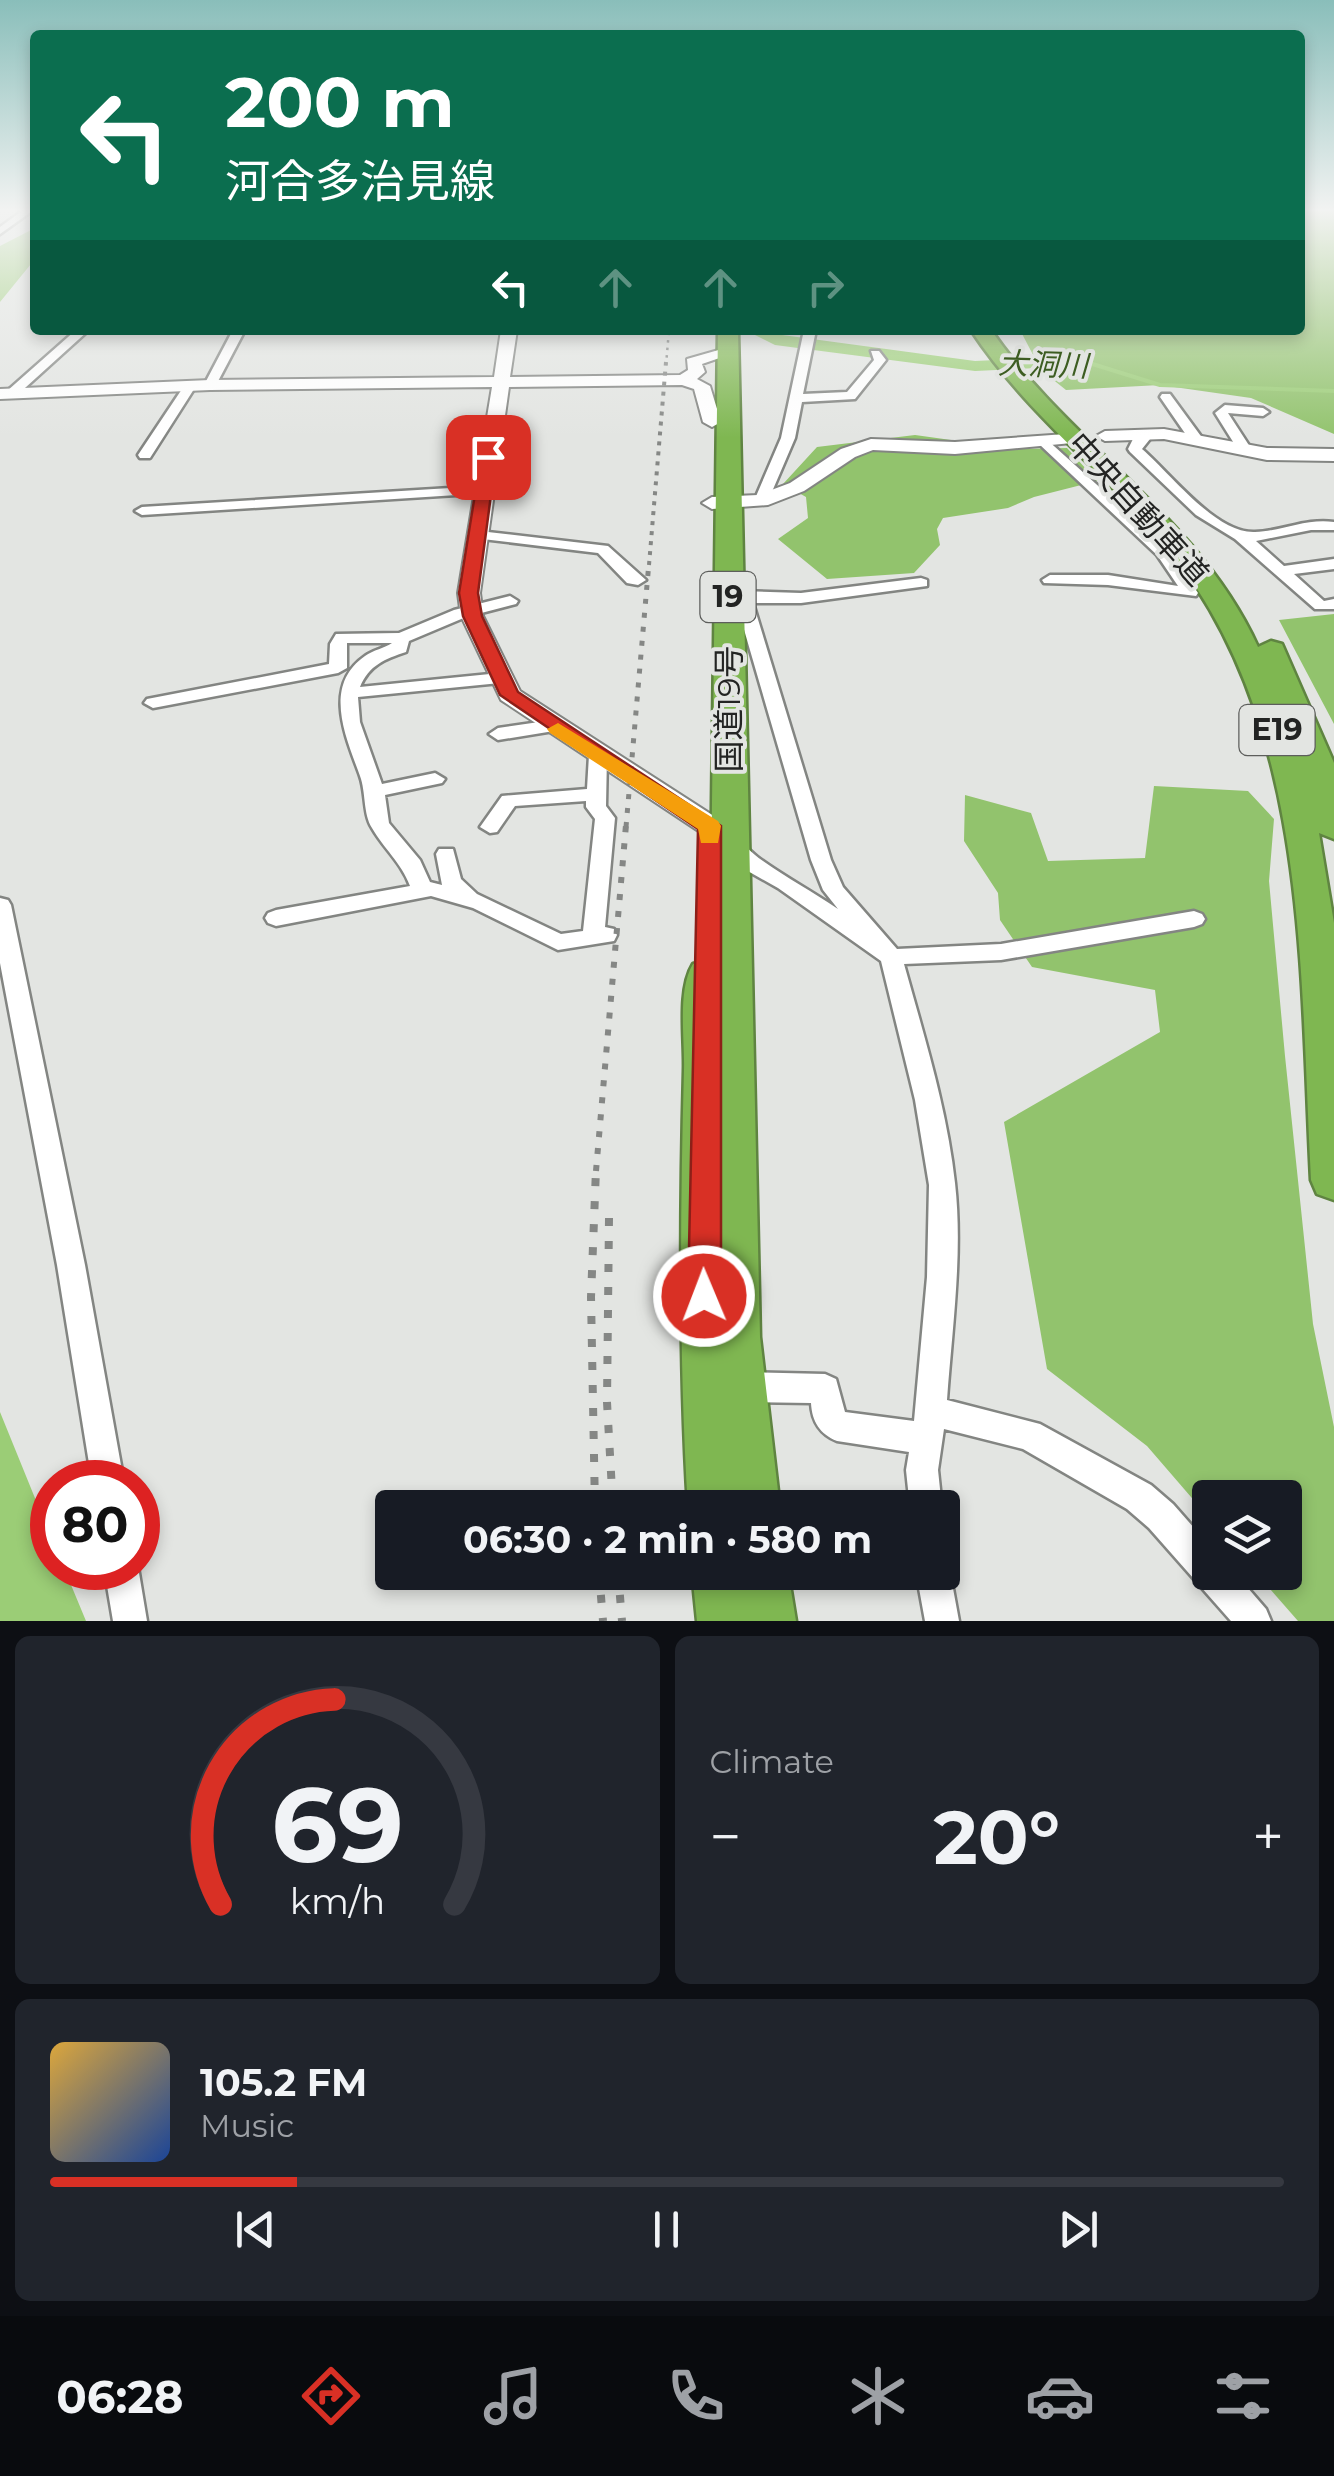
<!DOCTYPE html>
<html lang="en">
<head>
<meta charset="utf-8">
<style>
	:root { --surface:#171b24; --page:#20242c; --text:#f1f3f6; --muted:#9ea1a6; --line:#363941; --accent:#d93025 }
	body { margin:0; font-family:Montserrat,"Noto Sans JP",sans-serif; background:var(--page); color:var(--text); height:100vh; display:flex; flex-direction:column; font-size:38px; white-space:nowrap }
	* { box-sizing:border-box; margin:0 }
	p { font-size:32px; color:var(--muted) }
	.icon { flex:none; width:55px; height:55px; fill:none; stroke:currentColor; stroke-width:2; stroke-linecap:round; stroke-linejoin:round }
	.map { position:relative; height:1621px; overflow:hidden }
	.details { display:flex; flex-direction:column; gap:15px; padding:15px; background:#0d0f14; flex:1 }
	.details>* { flex:none }
	.guide { position:absolute; left:30px; top:30px; width:1275px; height:305px; border-radius:10px; box-shadow:0 5px 15px #0003; background:#0b6e4f; color:#fff; overflow:hidden }
	.tools { position:absolute; left:1192px; top:1480px; display:grid; gap:20px }
	.tools a { display:grid; place-items:center; width:110px; height:110px; border-radius:10px; background:var(--surface); box-shadow:0 5px 15px #0003; font-size:50px }
	.speed { position:absolute; left:30px; top:1460px; display:flex; gap:20px; font-size:50px; font-weight:700; text-align:center }
	.speed>* { display:grid; place-content:center; width:130px; height:130px; border-radius:50%; background:var(--surface); box-shadow:0 5px 15px #0003; line-height:1 }
	.speed .limit { border:15px solid #d22; background:#fff; color:#111 }
	.pin { position:absolute; display:grid; place-items:center; width:85px; height:85px; color:#fff; margin:-42px; border-radius:20px; box-shadow:0 5px 15px #0006 }
	.me { position:absolute; width:110px; margin:-55px; rotate:359deg; stroke-linejoin:round; filter:drop-shadow(0 0 8px #0008) }
	.turn { display:flex; align-items:center; gap:35px; height:210px; padding:0 30px; font-size:45px }
	.turn .icon { width:130px; height:130px; stroke-width:2.5 }
	.turn b { display:block; font-size:70px; line-height:85px }
	.lanes { display:flex; align-items:center; height:95px; padding:0 30px; background:#0003; justify-content:center; gap:50px; direction:ltr }
	.lanes .off { opacity:.35 }
	.big { font-size:75px; font-weight:700; line-height:1.1 }
	.details .widget { flex:1; display:flex; flex-direction:column; justify-content:center; gap:15px; min-width:0; padding:0 35px; border-radius:15px; background:var(--page) }
	.details .dial { align-items:center; gap:0 }
	.dial svg { height:260px; overflow:visible; fill:none; stroke:var(--line); stroke-width:7; stroke-linecap:round; text-anchor:middle }
	.dial text { fill:var(--text); stroke:none }
	.song { display:flex; align-items:center; gap:30px }
	.cover { width:120px; height:120px; border-radius:15px; background:linear-gradient(135deg,hsl(40 70% 55%),hsl(220 70% 35%)) }
	.played { height:10px; border-radius:5px; background:linear-gradient(90deg,var(--accent) 20%,var(--line) 20%) }
	.keys { display:flex; justify-content:space-around; direction:ltr }
	.heat { display:flex; justify-content:space-between; align-items:center; font-size:55px; direction:ltr }
	.details .tiles { flex:1; display:grid; gap:15px; grid-template-columns:1fr 1fr }
	.widget:last-child { grid-column:span 2 }
	.trip { position:absolute; left:375px; top:1490px; width:585px; height:100px; border-radius:10px; background:var(--surface); box-shadow:0 5px 15px #0003; font-weight:700; line-height:100px; text-align:center }
	.tabs { display:flex; height:160px; justify-content:space-around; align-items:center; background:#090b0e; color:var(--muted) }
	.tabs .icon { width:70px; height:70px }
	.tabs .on { color:var(--accent) }
	.tabs b { font-size:45px; color:var(--text) }
	.map>svg:first-child { display:block }
	.forest { fill:#92c36d }
	.water { fill:#9bcd76 }
	.lines { fill:none; stroke-linecap:round; stroke-linejoin:round }
	.stream-far1 { stroke:#9bcd76; stroke-width:2.5 }
	.stream { stroke:#9bcd76; stroke-width:4 }
	.river { fill:#9bcd76; fill-rule:evenodd }
	.street-casing { stroke:#838582; stroke-width:5 }
	.secondary-casing { stroke:#838582; stroke-width:4 }
	.highway-casing { stroke:#5f8441; stroke-width:5 }
	.street { fill:#fff; fill-rule:evenodd }
	.secondary { fill:#fff; fill-rule:evenodd }
	.highway { fill:#7fb751; fill-rule:evenodd }
	.rail-far4 { stroke:#858785; stroke-width:2.5; stroke-dasharray:2.5 5; stroke-linecap:butt }
	.rail-far3 { stroke:#858785; stroke-width:4; stroke-dasharray:4 6; stroke-linecap:butt }
	.rail-far2 { stroke:#858785; stroke-width:5; stroke-dasharray:5 9; stroke-linecap:butt }
	.rail-far1 { stroke:#858785; stroke-width:6; stroke-dasharray:6 11; stroke-linecap:butt }
	.rail { stroke:#858785; stroke-width:8; stroke-dasharray:8 15; stroke-linecap:butt }
	.route { fill:#d93025; stroke:#8d1f18; stroke-width:2.5 }
	.slow { fill:#f59e0b }
	.labels { text-anchor:middle; stroke-width:8; stroke-linejoin:round; paint-order:stroke }
	.far-water-label { font-size:30px; font-style:italic; fill:#3d5d22; stroke:#e3e5e2 }
	.shield { fill:#e3e5e2; stroke:#5d5e5c; stroke-width:2.5 }
	.shield-label { font-size:30px; font-weight:bold; fill:#232423 }
	.street-label { font-size:32px; fill:#232423; stroke:#e3e5e2 }
</style>
</head>
<body>
<div class="map">
<svg width="1334" height="1621" viewBox="0 0 1334 1621">
	<rect width="100%" height="100%" fill="#e3e5e2"/>
	<path class="forest" d="M 1300,211 L 1334,211 L 1334,434 L 1251,398 L 1160,385 L 1066,390 L 1041,370 L 1020,330 L 1300,330 Z
		M 915,435 L 1016,449 L 1067,448 L 1097,481 L 1034,497 L 1008,508 L 943,518 L 937,529 L 940,545 L 914,573 L 827,579 L 778,539 L 808,518 L 806,497 L 783,484 L 817,447 Z
		M 1334,614 L 1334,724 L 1279,620 Z
		M 1154,786 L 1248,791 L 1274,819 L 1269,881 L 1285,1056 L 1313,1324 L 1334,1427 L 1334,1621 L 1298,1621 L 1256,1573 L 1285,1572 L 1285,1498 L 1210,1498 L 1210,1519 L 1147,1446 L 1047,1369 L 1004,1122 L 1160,1032 L 1155,990 L 1032,967 L 1000,920 L 998,893 L 964,841 L 965,795 L 1031,813 L 1048,861 L 1145,858 Z"/>
	<path class="water" d="M 35,228 L 35,259 L 0,302 L 0,246 Z
		M 0,1412 L 52,1540 L 52,1568 L 64,1568 L 86,1621 L 0,1621 Z"/>
	<g class="lines">
		<path class="stream-far1" d="M 1082,361 L 1094,365"/>
		<path class="stream" d="M 1086,362 L 1160,385 L 1334,391"/>
		<path class="river" d="M 745,330 L 975,361 L 1082,356 L 1091,361 L 1082,366 L 975,371 L 775,345 Z"/>
		<defs>
			<path id="street" d="M 22,211 L 32,211 L 0,234 L 0,227 Z
				M 76,330 L 89,330 L 15,397 L 7,397 L 7,391 Z
				M 233,330 L 245,330 L 216,385 L 206,388 L 204,385 Z
				M 804,330 L 816,330 L 803,394 L 847,392 L 874,360 L 871,351 L 879,351 L 886,360 L 855,399 L 802,402 L 795,438 L 768,501 L 756,504 L 754,501 L 781,438 Z
				M 186,383 L 196,386 L 150,458 L 140,458 L 138,455 Z
				M 1162,394 L 1170,394 L 1203,439 L 1201,442 L 1191,442 L 1160,397 Z
				M 1225,405 L 1263,408 L 1269,412 L 1263,416 L 1228,413 L 1252,450 L 1250,453 L 1240,453 L 1215,413 Z
				M 1137,431 L 1149,434 L 1150,439 L 1142,449 C 1170,473 1216,534 1255,532 C 1283,531 1306,518 1334,522 L 1334,530 L 1311,530 L 1256,541 L 1284,566 L 1334,559 L 1334,569 L 1294,574 L 1324,601 L 1334,599 L 1334,609 L 1315,609 L 1235,539 L 1196,515 L 1130,452 L 1128,449 Z
				M 1044,437 L 1168,549 L 1198,593 L 1196,596 L 1108,585 L 1044,583 L 1042,580 L 1050,575 L 1108,575 L 1178,586 L 1157,555 L 1039,444 L 1039,438 Z
				M 483,486 L 490,490 L 488,493 L 142,515 L 135,511 L 142,507 Z
				M 479,531 L 608,546 L 646,580 L 638,585 L 627,583 L 598,553 L 474,538 L 474,532 Z
				M 921,578 L 927,580 L 927,586 L 801,603 L 753,603 L 831,860 L 843,887 L 897,949 L 1001,944 L 1194,911 L 1202,914 L 1205,919 L 1202,924 L 1194,927 L 1001,960 L 904,964 C 924,1036 947,1109 955,1183 C 963,1254 952,1329 947,1400 L 1040,1424 L 1151,1485 L 1173,1504 L 1210,1546 L 1210,1572 L 1234,1572 L 1266,1609 L 1271,1621 L 1231,1621 L 1149,1528 L 1127,1509 L 1023,1449 L 944,1429 L 938,1470 L 942,1508 L 910,1508 L 906,1470 L 909,1452 L 837,1441 C 820,1434 812,1422 811,1403 L 739,1402 L 728,1397 L 724,1387 L 728,1377 L 739,1372 L 825,1374 L 836,1379 L 845,1412 L 914,1421 L 927,1277 L 929,1185 L 915,1100 L 881,961 L 778,888 L 746,870 L 721,844 L 731,837 C 744,841 751,854 763,861 C 787,878 813,892 838,909 L 823,890 L 811,860 L 736,602 L 711,600 L 703,595 L 711,590 L 801,593 Z
				M 510,596 L 518,601 L 516,604 L 466,617 L 409,641 L 406,652 C 385,659 369,665 360,687 L 500,673 L 509,678 L 500,683 L 358,697 L 360,722 L 382,784 L 435,773 L 445,779 L 442,783 L 385,795 L 389,823 L 420,860 L 430,882 L 442,885 L 436,854 L 439,849 L 453,849 L 461,879 L 477,894 L 561,934 L 583,931 L 595,819 L 586,807 L 586,801 L 515,806 L 497,832 L 490,833 L 480,827 L 502,796 L 587,789 L 589,755 L 591,751 L 605,751 L 607,755 L 606,806 L 615,818 L 605,927 L 614,929 L 617,935 L 614,941 L 558,950 L 473,908 L 431,896 L 276,926 L 268,923 L 265,918 L 268,913 L 276,910 L 410,886 C 401,862 384,849 372,828 C 363,814 366,792 360,776 C 346,737 322,686 365,656 C 373,650 385,648 392,643 L 347,643 L 347,668 L 338,673 L 153,708 L 144,703 L 147,699 L 329,664 L 330,644 L 336,634 L 399,633 L 454,610 Z
				M 553,720 L 562,726 L 560,730 L 498,740 L 489,734 L 498,728 Z
				M 0,898 L 8,900 L 11,905 L 85,1265 L 124,1482 L 92,1482 L 57,1265 L 0,963 Z
				M 942,1559 L 950,1572 L 959,1621 L 925,1621 L 916,1572 L 942,1572 Z
				M 104,1568 L 138,1567 L 147,1621 L 113,1621 Z"/>
			<path id="secondary" d="M 501,330 L 517,330 L 510,377 L 680,375 L 688,370 L 687,359 L 729,347 L 737,352 L 702,364 L 705,372 L 697,379 L 710,386 L 721,422 L 712,427 L 703,422 L 694,389 L 682,385 L 509,387 L 480,593 L 483,616 L 520,691 L 720,820 L 744,843 L 740,849 L 720,849 L 700,832 L 501,700 L 461,616 L 458,593 L 492,387 L 210,390 L 0,399 L 0,389 L 210,380 L 494,377 Z
				M 1164,429 L 1267,448 L 1334,449 L 1334,461 L 1267,460 L 1164,439 L 1105,441 L 1096,436 L 1105,431 Z
				M 1066,434 L 1075,439 L 1072,443 L 955,454 L 873,450 L 855,457 L 804,491 L 768,505 L 712,509 L 702,503 L 712,497 L 758,495 L 790,483 L 841,449 L 871,439 L 955,442 Z"/>
			<path id="highway" d="M 718,330 L 738,330 L 760,1337 L 780,1508 L 688,1508 C 679,1362 680,1216 684,1070 C 685,1039 677,990 693,964 L 710,960 Z
				M 971,330 L 991,330 C 1070,444 1199,517 1258,647 L 1271,641 L 1282,644 L 1334,763 L 1334,839 L 1319,833 L 1334,923 L 1334,1200 L 1317,1194 L 1311,1180 C 1300,976 1309,740 1182,567 C 1118,481 1032,422 971,330 Z
				M 692,1572 L 788,1572 L 796,1621 L 697,1621 Z"/>
		</defs>
		<use href="#street" class="street-casing"/>
		<use href="#secondary" class="secondary-casing"/>
		<use href="#highway" class="highway-casing"/>
		<use href="#street" class="street"/>
		<use href="#secondary" class="secondary"/>
		<use href="#highway" class="highway"/>
		<path class="rail-far4" d="M 666,365 L 669,330"/>
		<path class="rail-far3" d="M 649,565 L 666,362"/>
		<path class="rail-far2" d="M 626,827 L 649,562"/>
		<path class="rail-far1" d="M 596,1171 L 626,825"/>
		<path class="rail" d="M 609,1218 L 607,1402 L 613,1508
			M 595,1508 L 591,1297 L 596,1169
			M 599,1572 L 603,1621
			M 618,1572 L 622,1621"/>
	</g>
	<linearGradient id="sky" x2="0" y2="1"><stop stop-color="#89beba"/><stop offset="0.48" stop-color="#f2f3f2"/><stop offset="1" stop-color="#f2f3f2" stop-opacity="0"/></linearGradient>
	<rect width="1334" height="438" fill="url(#sky)"/>
	<path class="route" d="M 488,452 L 496,457 L 478,593 L 482,616 L 518,692 L 721,826 L 721,1296 L 716,1307 L 704,1311 L 693,1307 L 688,1296 L 698,829 L 500,695 L 463,616 L 459,593 L 481,457 Z"/>
	<path class="slow" d="M 558,723 L 718,821 L 721,826 L 718,843 L 701,843 L 698,829 L 550,733 L 547,729 Z"/>
	<g class="labels">
		<g class="far-water-label">
			<text transform="translate(1043 365) rotate(2)" y="10">大洞川</text>
		</g>
		<g class="shield">
			<rect x="700.5" y="572" width="55" height="50" rx="8"/>
			<rect x="1239.5" y="705" width="75" height="50" rx="8"/>
		</g>
		<g class="shield-label">
			<text x="728" y="607">19</text>
			<text x="1277" y="740">E19</text>
		</g>
		<g class="street-label">
			<text transform="translate(1138 509) rotate(48)" y="11">中央自動車道</text>
			<text transform="translate(729 709) rotate(-90)" y="11">国道19号</text>
		</g>
	</g>
</svg>
<div class="tools">
<a><svg class="icon" aria-label="layers" viewBox="0 0 24 24"><path d="M12 4l9 5-9 5-9-5zM3 14l9 5 9-5"/></svg></a>
</div>
<div class="speed"><div class="limit">80</div></div>
<div class="pin" style="left:488px;top:457px;background:#d93025"><svg class="icon" aria-label="arrive" viewBox="0 0 24 24"><path d="M6 21V4h12l-3 4 3 4H6"/></svg></div>
<svg class="me" style="left:704px;top:1296px" viewBox="-20 -20 40 40"><circle r="17" fill="#d93025" stroke="#fff" stroke-width="3"/><path d="M0-11L8 9 0 5-8 9z" fill="#fff"/></svg>
<div class="trip">06:30 · 2 min · 580 m</div>
<div class="guide">
<div class="turn"><svg class="icon" aria-label="left" viewBox="0 0 24 24"><path d="M17 20v-9H6M10 6l-5 5 5 5"/></svg><div><b>200 m</b>河合多治見線</div></div>
<div class="lanes"><svg class="icon" aria-label="left" viewBox="0 0 24 24"><path d="M17 20v-9H6M10 6l-5 5 5 5"/></svg><svg class="icon off" aria-label="ahead" viewBox="0 0 24 24"><path d="M12 20V5M6 11l6-6 6 6"/></svg><svg class="icon off" aria-label="ahead" viewBox="0 0 24 24"><path d="M12 20V5M6 11l6-6 6 6"/></svg><svg class="icon off" aria-label="right" viewBox="0 0 24 24"><path d="M7 20v-9h11M14 6l5 5-5 5"/></svg></div>
</div>
</div>
<section class="details">
<div class="tiles">
<div class="widget dial"><svg viewBox="0 0 100 80">
<path d="M14 69A42 42 0 1 1 86 69"/>
<path d="M14 69A42 42 0 0 1 49 6" stroke="#d93025"/>
<text x="50" y="56" font-size="32" font-weight="700">69</text>
<text x="50" y="72" font-size="11">km/h</text>
</svg></div>
<div class="widget"><p>Climate</p>
<div class="heat"><a>−</a><b class="big">20°</b><a>+</a></div>
</div>
<div class="widget">
<div class="song"><i class="cover"></i><div><b>105.2 FM</b><p>Music</p></div></div>
<div class="played"></div>
<div class="keys"><svg class="icon" aria-label="previous" viewBox="0 0 24 24"><path d="M18 5L8 12l10 7zM5 5v14"/></svg><svg class="icon" aria-label="pause" viewBox="0 0 24 24"><path d="M8 5v14M16 5v14"/></svg><svg class="icon" aria-label="next" viewBox="0 0 24 24"><path d="M6 5l10 7-10 7zM19 5v14"/></svg></div>
</div>
</div>
</section>
<nav class="tabs">
<b>06:28</b>
<svg class="icon on" aria-label="directions" viewBox="0 0 24 24"><path d="M12 3l9 9-9 9-9-9zM9 14v-3h6M13 9l2 2-2 2"/></svg>
<svg class="icon" aria-label="music" viewBox="0 0 24 24"><path d="M9 18V5l10-2v13"/><circle cx="6" cy="18" r="3"/><circle cx="16" cy="16" r="3"/></svg>
<svg class="icon" aria-label="phone" viewBox="0 0 24 24"><path d="M5 4h4l2 5-3 2q2 4 5 5l2-3 5 2v4C11 20 4 13 5 4z"/></svg>
<svg class="icon" aria-label="climate" viewBox="0 0 24 24"><path d="M12 3v18M4 7l16 10M4 17L20 7"/></svg>
<svg class="icon" aria-label="car" viewBox="0 0 24 24"><path d="M5 17H2v-5l4-1 3-4h7l3 4 3 1v5h-3M9 17h6M6 11h13"/><circle cx="7" cy="17" r="2"/><circle cx="17" cy="17" r="2"/></svg>
<svg class="icon" aria-label="filters" viewBox="0 0 24 24"><path d="M4 7h16M4 17h16"/><circle cx="9" cy="7" r="2"/><circle cx="15" cy="17" r="2"/></svg>
</nav>
</body>
</html>
